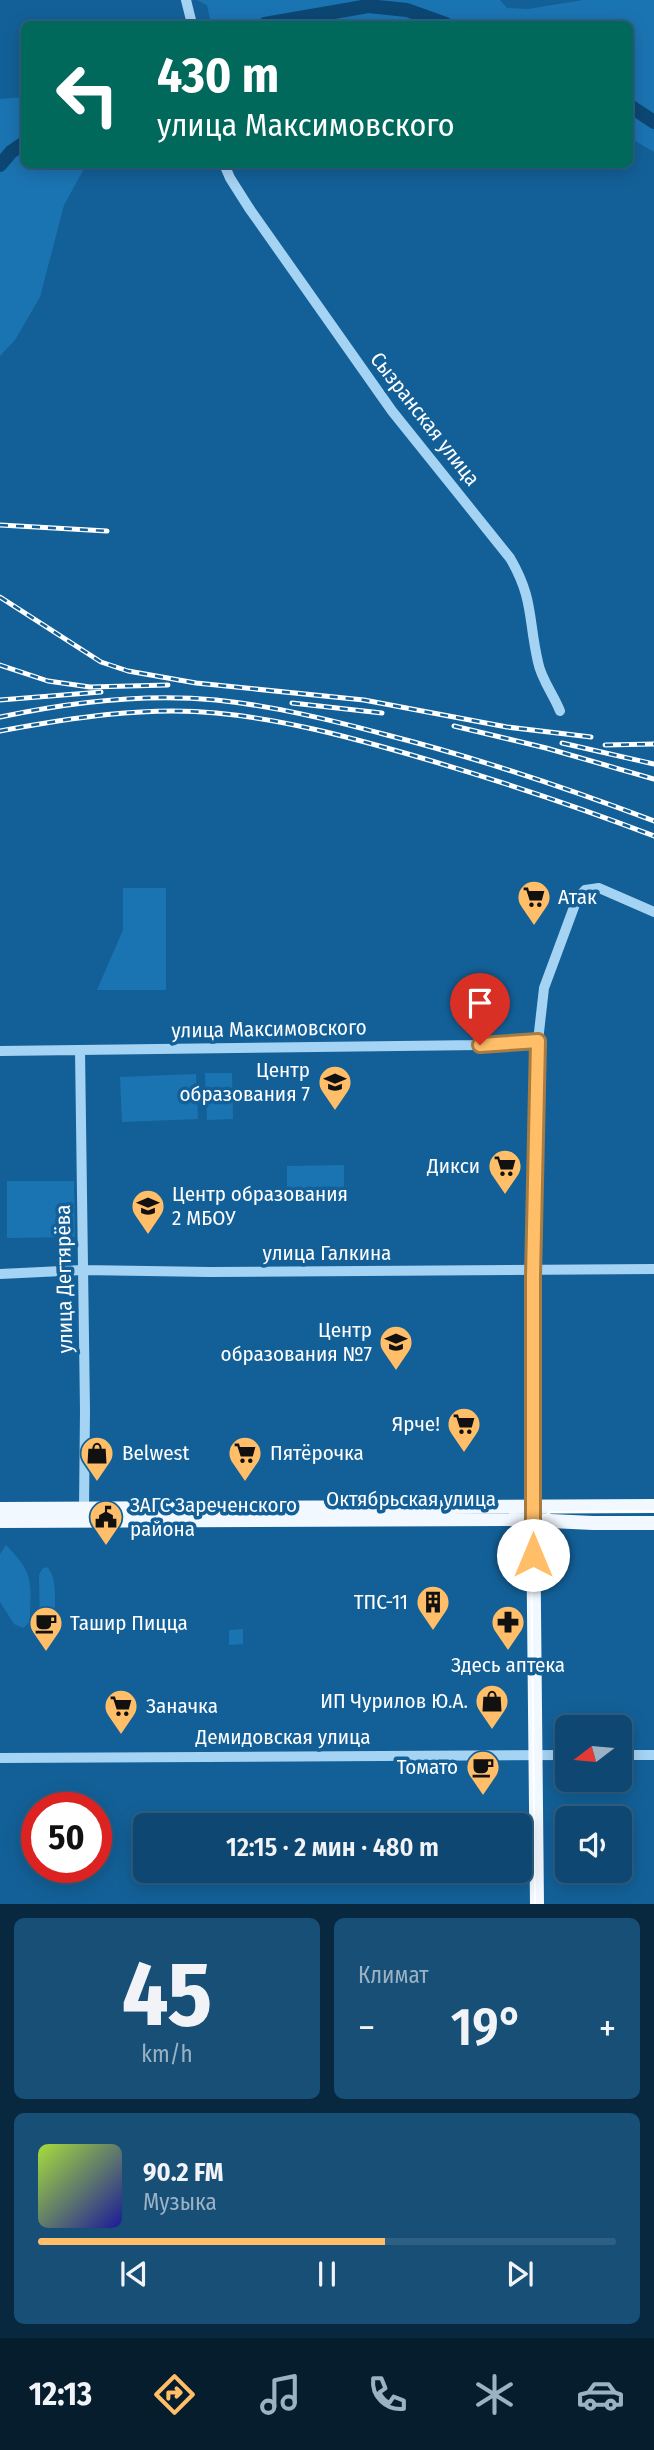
<!DOCTYPE html>
<html lang="ru">
<head>
<meta charset="utf-8">
<style>
	:root { --surface:#0e4872; --page:#174f77; --text:#f1f3f6; --muted:#9bb2c4; --line:#2e6084; --accent:#ffbe67 }
	body { margin:0; font-family:"Fira Sans Condensed",sans-serif; background:var(--page); color:var(--text); height:100vh; display:flex; flex-direction:column; font-size:26px; white-space:nowrap }
	* { box-sizing:border-box; margin:0 }
	p { font-size:23px; color:var(--muted) }
	.icon { flex:none; width:38px; height:38px; fill:none; stroke:currentColor; stroke-width:2; stroke-linecap:round; stroke-linejoin:round }
	.map { position:relative; height:1904px; overflow:hidden }
	.side { display:flex; flex-direction:column; gap:14px; padding:14px; background:#08283f; flex:1 }
	.side>* { flex:none }
	.guide { position:absolute; left:21px; top:21px; width:612px; height:147px; border-radius:10px; box-shadow:0 4px 18px #0003,0 0 0 2px var(--line); background:#00695c; color:#fff; overflow:hidden }
	.needle { width:46px; rotate:254deg }
	.fabs { position:absolute; left:555px; top:1715px; display:grid; gap:14px }
	.fabs a { display:grid; place-items:center; width:77px; height:77px; border-radius:10px; background:var(--surface); box-shadow:0 4px 18px #0003,0 0 0 2px var(--line); font-size:35px }
	.speed { position:absolute; left:21px; top:1792px; display:flex; gap:14px; font-size:35px; font-weight:700; text-align:center }
	.speed>* { display:grid; place-content:center; width:91px; height:91px; border-radius:50%; background:var(--surface); box-shadow:0 4px 18px #0003,0 0 0 2px var(--line); line-height:1 }
	.speed .limit { border:10px solid #d22; background:#fff; color:#111 }
	.pin { position:absolute; display:grid; place-items:center; width:60px; height:60px; color:#fff; margin:-72px -30px; border-radius:50% 50% 50% 0; rotate:-45deg; box-shadow:0 0 7px #0007 }
	.pin .icon { rotate:45deg }
	.me { position:absolute; width:77px; margin:-38px; rotate:0deg; stroke-linejoin:round; filter:drop-shadow(0 0 5px #0008) }
	.turn { display:flex; align-items:center; gap:24px; height:147px; padding:0 21px; font-size:32px }
	.turn .icon { width:91px; height:91px; stroke-width:2.5 }
	.turn b { display:block; font-size:49px; line-height:60px }
	.big { font-size:52px; font-weight:600; line-height:1.1 }
	.side .widget { flex:1; display:flex; flex-direction:column; justify-content:center; gap:10px; min-width:0; padding:0 24px; border-radius:10px; background:var(--page) }
	.side .dial { align-items:center; gap:0 }
	.dial b { font-size:91px; line-height:1 }
	.song { display:flex; align-items:center; gap:21px }
	.cover { width:84px; height:84px; border-radius:10px; background:linear-gradient(135deg,hsl(80 70% 55%),hsl(240 70% 35%)) }
	.played { height:7px; border-radius:4px; background:linear-gradient(90deg,var(--accent) 60%,var(--line) 60%) }
	.keys { display:flex; justify-content:space-around; direction:ltr }
	.heat { display:flex; justify-content:space-between; align-items:center; font-size:38px; direction:ltr }
	.side .tiles { flex:1; display:grid; gap:14px; grid-template-columns:1fr 1fr }
	.widget:last-child { grid-column:span 2 }
	.trip { position:absolute; left:133px; top:1813px; width:399px; height:70px; border-radius:10px; background:var(--surface); box-shadow:0 4px 18px #0003,0 0 0 2px var(--line); font-weight:600; line-height:70px; text-align:center }
	.dock { display:flex; height:112px; justify-content:space-around; align-items:center; background:#061d2e; color:var(--muted) }
	.dock .icon { width:49px; height:49px }
	.dock .selected { color:var(--accent) }
	.dock b { font-size:32px; color:var(--text) }
	.map>svg:first-child { display:block }
	.green { fill:#1b74b2 }
	.lines { fill:none; stroke-linecap:round; stroke-linejoin:round }
	.river { stroke:#0c4774; stroke-width:14 }
	.minor { stroke:#a5d3f3; stroke-width:10 }
	.major { stroke:#f1f8ff; stroke-width:14 }
	.tram { stroke:#fff; stroke-width:2 }
	.rail-casing { stroke:#fff; stroke-width:5 }
	.rail { stroke:#136098; stroke-width:2.5; stroke-dasharray:8; stroke-linecap:butt }
	.route-casing { stroke:#a67c43; stroke-width:18 }
	.route { stroke:#ffbe67; stroke-width:12 }
	.labels { text-anchor:middle; stroke-width:7; stroke-linejoin:round; paint-order:stroke }
	.street-label { font-size:21px; fill:#fff; stroke:#136098 }
	.poi-label { font-size:21px; fill:#fff; stroke:#136098; text-anchor:start }
</style>
</head>
<body>
<div class="map">
<svg width="654" height="1904" viewBox="0 0 654 1904">
	<rect width="100%" height="100%" fill="#136098"/>
	<path class="green" d="M 197,0 L 500,0 L 507,8 L 528,9 L 583,0 L 654,0 L 654,152 L 630,138 L 630,24 L 211,24 L 207,5 Z
		M 24,97 L 24,164 L 86,165 L 64,205 L 40,297 L 15,340 L 0,356 L 0,99 Z
		M 123,888 L 166,888 L 166,990 L 97,990 L 123,930 Z
		M 205,1073 L 232,1073 L 233,1119 L 207,1120 Z
		M 196,1074 L 198,1119 L 122,1122 L 120,1077 Z
		M 344,1165 L 344,1198 L 287,1198 L 287,1166 Z
		M 7,1181 L 74,1181 L 75,1237 L 7,1238 Z
		M 6,1545 C 36,1576 30,1581 30,1622 L 23,1628 L 14,1624 L 0,1602 L 0,1554 Z
		M 47,1567 C 59,1579 54,1610 54,1626 L 40,1627 L 39,1575 L 42,1569 Z
		M 243,1629 L 243,1644 L 229,1645 L 229,1630 Z"/>
	<g class="lines">
		<path class="river" d="M 265,24 L 368,6 L 407,10 L 446,24
			M 630,106 L 654,122
			M 0,165 L 11,152 L 24,143"/>
		<path class="minor" d="M 186,0 L 192,24
			M 224,164 L 230,178 L 249,208 L 392,411 L 510,558 C 534,599 528,619 538,662 C 541,679 554,695 560,711
			M 80,1050 L 85,1410 L 84,1508
			M 0,1051 L 480,1045 L 538,1041
			M 0,1274 L 83,1270 L 210,1272 L 654,1269
			M 533,1507 L 533,1277 L 538,1041 L 544,988 L 577,899 L 585,890 L 599,888 L 654,912
			M 620,1755 L 654,1755
			M 0,1758 L 567,1755"/>
		<path class="major" d="M 0,1509 L 654,1506
			M 533,1513 L 537,1904
			M 0,1521 L 508,1519 L 593,1523 L 654,1523"/>
		<path class="tram" d="M 535,1904 L 531,1535 L 542,1517 L 551,1512 L 654,1511"/>
		<defs>
			<path id="rail" d="M 0,525 L 107,531
				M 0,597 L 101,662 L 128,671 L 196,683 L 364,700 L 507,727 L 591,737
				M 0,665 L 48,681 L 90,687 L 168,685
				M 0,700 L 101,692
				M 292,703 L 382,713
				M 0,717 C 70,702 144,693 216,700 C 274,706 331,720 387,735 C 477,758 567,788 654,821
				M 454,726 L 546,748 L 654,779
				M 0,731 C 70,718 145,706 216,713 C 282,719 345,736 408,754 C 491,778 573,805 654,836
				M 562,743 L 654,764
				M 605,745 L 654,744"/>
		</defs>
		<use href="#rail" class="rail-casing"/>
		<use href="#rail" class="rail"/>
	</g>
	<g class="lines">
		<defs>
			<path id="route" d="M 480,1045 L 538,1041 L 533,1277 L 533,1555"/>
		</defs>
		<use href="#route" class="route-casing"/>
		<use href="#route" class="route"/>
	</g>
	<defs>
		<symbol id="supermarket-pin" viewBox="-11 -11 22 30"><path d="M0 17L-7.5 6A9.5 9.5 0 1 1 7.5 6Z" fill="#ffbe67" stroke="#136098"/><path d="M-6-5.5h2.5l.6 2H6L4.5 2H-2.5L-4.4-4H-6ZM-1.5 3.2a1.3 1.3 0 1 0 .1 0ZM3 3.2a1.3 1.3 0 1 0 .1 0Z" fill="#111"/></symbol>
		<symbol id="school-pin" viewBox="-11 -11 22 30"><path d="M0 17L-7.5 6A9.5 9.5 0 1 1 7.5 6Z" fill="#ffbe67" stroke="#136098"/><path d="M0-5L7-2L0 1L-7-2ZM-4 1L0 2.5L4 1V4Q0 6-4 4Z" fill="#111"/></symbol>
		<symbol id="shop-pin" viewBox="-11 -11 22 30"><path d="M0 17L-7.5 6A9.5 9.5 0 1 1 7.5 6Z" fill="#ffbe67" stroke="#136098"/><path d="M-5-2.5h2.3a2.7 3.5 0 0 1 5.4 0H5L5.5 6h-11ZM-1.5-2.5h3a1.5 2.3 0 0 0-3 0Z" fill="#111"/></symbol>
		<symbol id="civic-pin" viewBox="-11 -11 22 30"><path d="M0 17L-7.5 6A9.5 9.5 0 1 1 7.5 6Z" fill="#ffbe67" stroke="#136098"/><path d="M-.6-6.5H3V-4.5H.6V-3L4-1V1h2V6H-6V1h2V-1L-.6-3ZM-1.2 2.5V6h2.4V2.5Z" fill="#111"/></symbol>
		<symbol id="building-pin" viewBox="-11 -11 22 30"><path d="M0 17L-7.5 6A9.5 9.5 0 1 1 7.5 6Z" fill="#ffbe67" stroke="#136098"/><path d="M-4-6H4V6H1V3H-1V6H-4ZM-2.5-4.3h1.7v1.8h-1.7ZM.8-4.3h1.7v1.8H.8ZM-2.5-1h1.7V.8h-1.7ZM.8-1h1.7V.8H.8Z" fill="#111"/></symbol>
		<symbol id="pharmacy-pin" viewBox="-11 -11 22 30"><path d="M0 17L-7.5 6A9.5 9.5 0 1 1 7.5 6Z" fill="#ffbe67" stroke="#136098"/><path d="M-2-6h4v4h4v4h-4v4h-4v-4h-4v-4h4Z" fill="#111"/></symbol>
		<symbol id="cafe-pin" viewBox="-11 -11 22 30"><path d="M0 17L-7.5 6A9.5 9.5 0 1 1 7.5 6Z" fill="#ffbe67" stroke="#136098"/><path d="M-5.5-4.5H6V0H3Q3 3.5 0 3.5H-2.5Q-5.5 3.5-5.5 0ZM3-3.2v2h1.7v-2ZM-6 4.5H4V6H-6Z" fill="#111"/></symbol>
	</defs>
	<g fill-rule="evenodd">
		<use href="#supermarket-pin" x="515" y="878" width="38" height="52"/>
		<use href="#school-pin" x="316" y="1063" width="38" height="52"/>
		<use href="#supermarket-pin" x="486" y="1147" width="38" height="52"/>
		<use href="#school-pin" x="129" y="1187" width="38" height="52"/>
		<use href="#school-pin" x="377" y="1323" width="38" height="52"/>
		<use href="#supermarket-pin" x="445" y="1405" width="38" height="52"/>
		<use href="#shop-pin" x="78" y="1434" width="38" height="52"/>
		<use href="#supermarket-pin" x="226" y="1434" width="38" height="52"/>
		<use href="#civic-pin" x="87" y="1498" width="38" height="52"/>
		<use href="#building-pin" x="414" y="1583" width="38" height="52"/>
		<use href="#pharmacy-pin" x="489" y="1603" width="38" height="52"/>
		<use href="#cafe-pin" x="27" y="1604" width="38" height="52"/>
		<use href="#shop-pin" x="473" y="1682" width="38" height="52"/>
		<use href="#supermarket-pin" x="102" y="1687" width="38" height="52"/>
		<use href="#cafe-pin" x="464" y="1748" width="38" height="52"/>
	</g>
	<g class="labels">
		<g class="street-label">
			<text transform="translate(425 419) rotate(52)" y="7">Сызранская улица</text>
			<text transform="translate(269 1029) rotate(-1)" y="7">улица Максимовского</text>
			<text x="327" y="1260">улица Галкина</text>
			<text transform="translate(64 1279) rotate(-91)" y="7">улица Дегтярёва</text>
			<text x="411" y="1506">Октябрьская улица</text>
			<text x="283" y="1744">Демидовская улица</text>
		</g>
		<g class="poi-label">
			<text x="558" y="904">Атак</text>
			<text x="310" y="1077" text-anchor="end">Центр<tspan x="310" dy="24">образования 7</tspan></text>
			<text x="480" y="1173" text-anchor="end">Дикси</text>
			<text x="172" y="1201">Центр образования<tspan x="172" dy="24">2 МБОУ</tspan></text>
			<text x="372" y="1337" text-anchor="end">Центр<tspan x="372" dy="24">образования №7</tspan></text>
			<text x="440" y="1431" text-anchor="end">Ярче!</text>
			<text x="122" y="1460">Belwest</text>
			<text x="270" y="1460">Пятёрочка</text>
			<text x="130" y="1512">ЗАГС Зареченского<tspan x="130" dy="24">района</tspan></text>
			<text x="408" y="1609" text-anchor="end">ТПС-11</text>
			<text x="70" y="1630">Ташир Пицца</text>
			<text x="508" y="1672" text-anchor="middle">Здесь аптека</text>
			<text x="468" y="1708" text-anchor="end">ИП Чурилов Ю.А.</text>
			<text x="146" y="1713">Заначка</text>
			<text x="458" y="1774" text-anchor="end">Томато</text>
		</g>
	</g>
</svg>
<div class="fabs">
<a><svg class="needle" viewBox="-14 -14 28 28"><path d="M0-13l5 13h-10z" fill="#e53935"/><path d="M0 13l5-13h-10z" fill="#9bb2c4"/></svg></a>
<a><svg class="icon" aria-label="sound" viewBox="0 0 24 24"><path d="M4 9h4l5-4v14l-5-4H4zM17 9q2 3 0 6"/></svg></a>
</div>
<div class="speed"><div class="limit">50</div></div>
<div class="pin" style="left:480px;top:1045px;background:#d93025"><svg class="icon" aria-label="arrive" viewBox="0 0 24 24"><path d="M6 21V4h12l-3 4 3 4H6"/></svg></div>
<svg class="me" style="left:533px;top:1555px" viewBox="-20 -20 40 40"><circle r="19" fill="#fff"/><path d="M0-13L10 11 0 6-10 11z" fill="#ffbe67"/></svg>
<div class="trip">12:15 · 2 мин · 480 m</div>
<div class="guide">
<div class="turn"><svg class="icon" aria-label="left" viewBox="0 0 24 24"><path d="M17 20v-9H6M10 6l-5 5 5 5"/></svg><div><b>430 m</b>улица Максимовского</div></div>
</div>
</div>
<section class="side">
<div class="tiles">
<div class="widget dial"><b>45</b><p>km/h</p></div>
<div class="widget"><p>Климат</p>
<div class="heat"><a>−</a><b class="big">19°</b><a>+</a></div>
</div>
<div class="widget">
<div class="song"><i class="cover"></i><div><b>90.2 FM</b><p>Музыка</p></div></div>
<div class="played"></div>
<div class="keys"><svg class="icon" aria-label="previous" viewBox="0 0 24 24"><path d="M18 5L8 12l10 7zM5 5v14"/></svg><svg class="icon" aria-label="pause" viewBox="0 0 24 24"><path d="M8 5v14M16 5v14"/></svg><svg class="icon" aria-label="next" viewBox="0 0 24 24"><path d="M6 5l10 7-10 7zM19 5v14"/></svg></div>
</div>
</div>
</section>
<nav class="dock">
<b>12:13</b>
<svg class="icon selected" aria-label="directions" viewBox="0 0 24 24"><path d="M12 3l9 9-9 9-9-9zM9 14v-3h6M13 9l2 2-2 2"/></svg>
<svg class="icon" aria-label="music" viewBox="0 0 24 24"><path d="M9 18V5l10-2v13"/><circle cx="6" cy="18" r="3"/><circle cx="16" cy="16" r="3"/></svg>
<svg class="icon" aria-label="phone" viewBox="0 0 24 24"><path d="M5 4h4l2 5-3 2q2 4 5 5l2-3 5 2v4C11 20 4 13 5 4z"/></svg>
<svg class="icon" aria-label="climate" viewBox="0 0 24 24"><path d="M12 3v18M4 7l16 10M4 17L20 7"/></svg>
<svg class="icon" aria-label="car" viewBox="0 0 24 24"><path d="M5 17H2v-5l4-1 3-4h7l3 4 3 1v5h-3M9 17h6M6 11h13"/><circle cx="7" cy="17" r="2"/><circle cx="17" cy="17" r="2"/></svg>
</nav>
</body>
</html>
